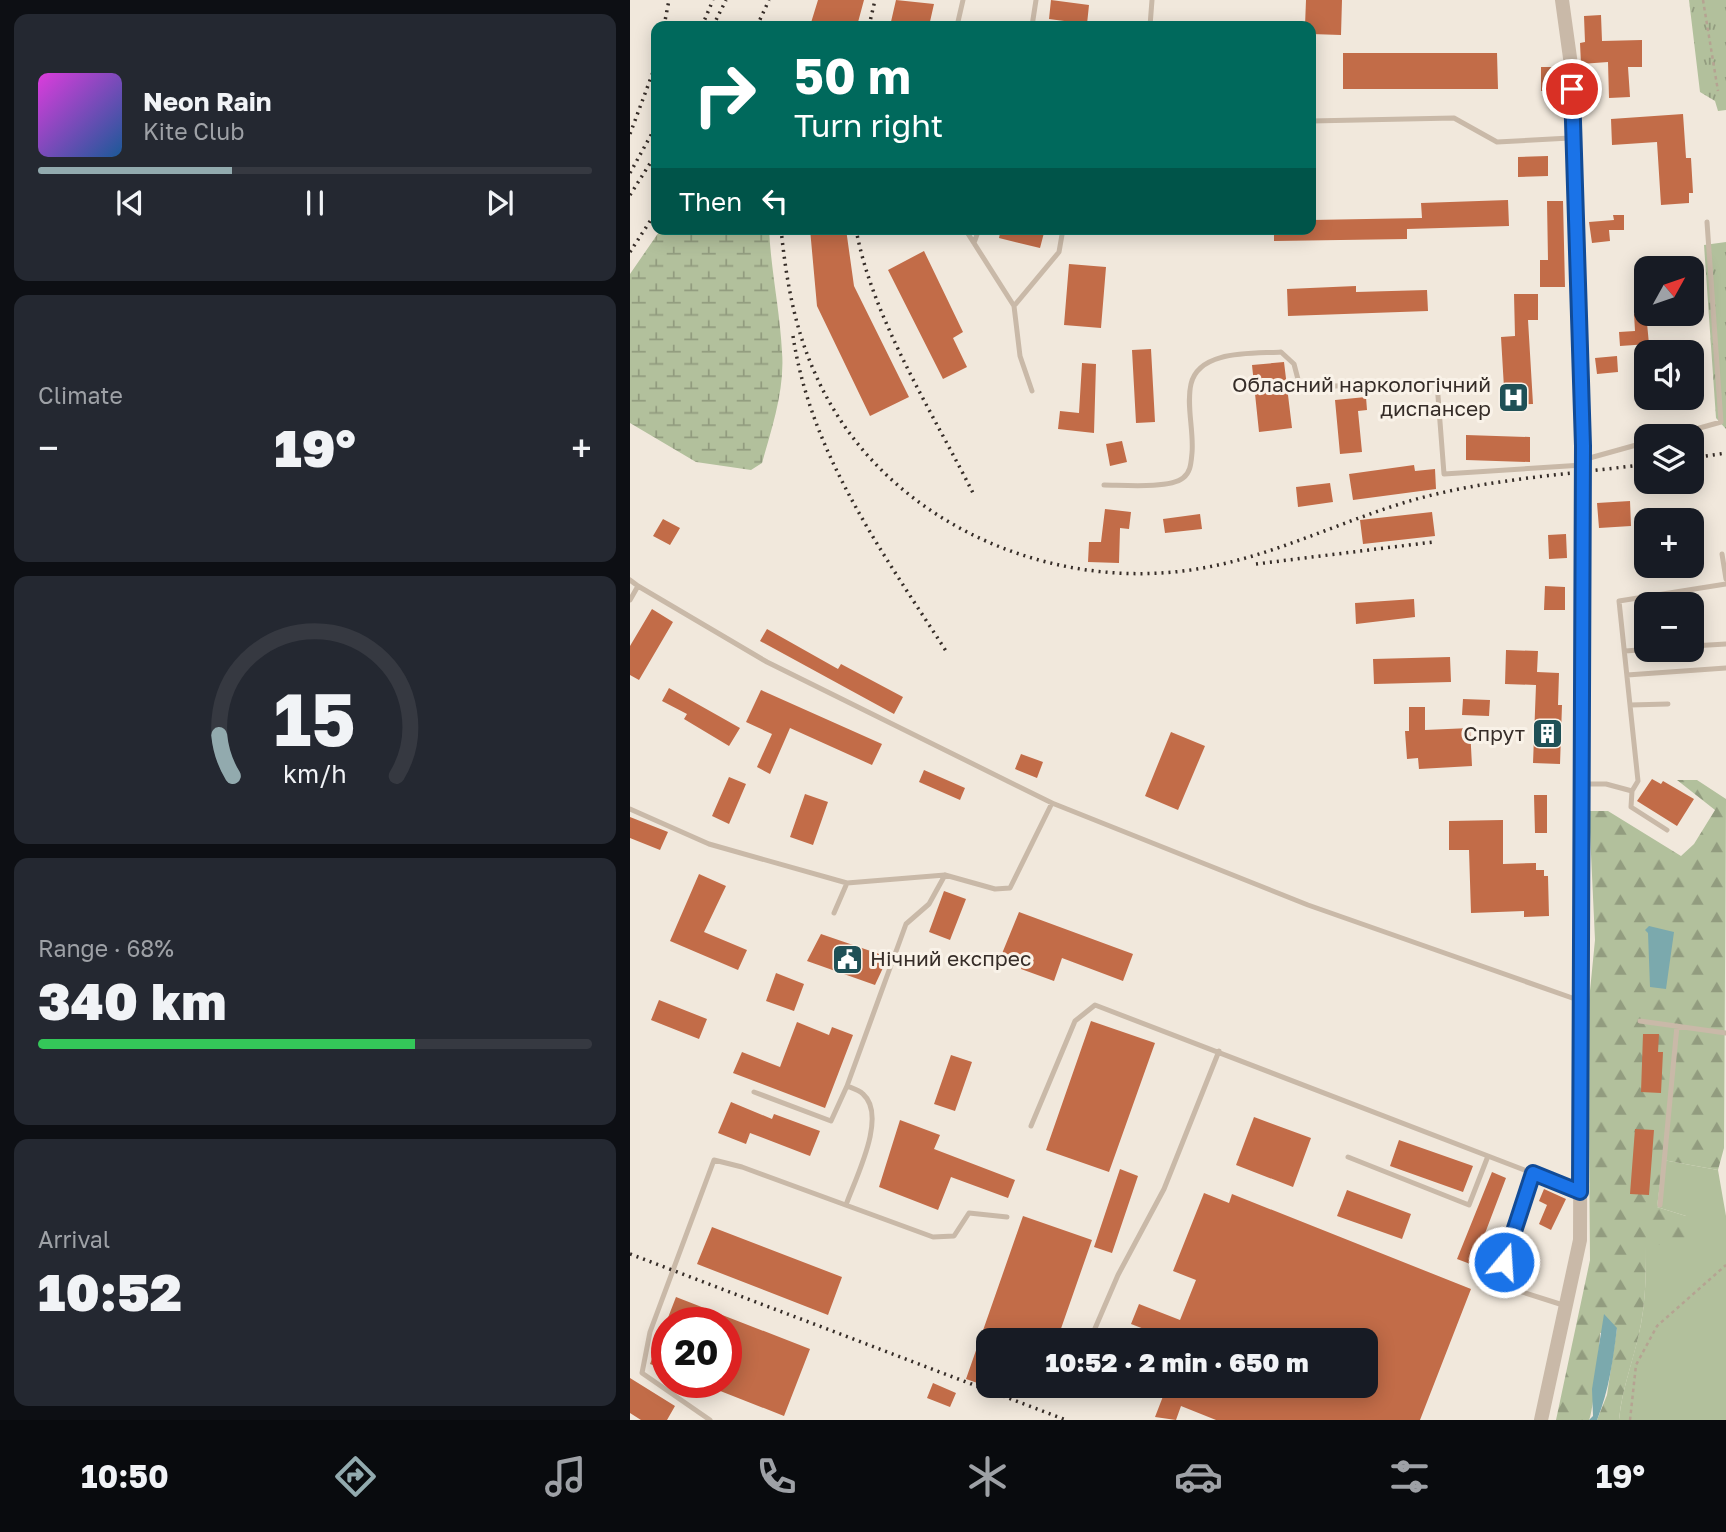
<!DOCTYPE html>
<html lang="en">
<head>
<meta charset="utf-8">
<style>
	:root { --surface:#171b24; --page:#242831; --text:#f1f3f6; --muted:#9ea1a6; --line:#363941; --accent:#92aaae }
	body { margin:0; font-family:"Golos Text",sans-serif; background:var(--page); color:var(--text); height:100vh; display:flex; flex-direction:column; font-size:26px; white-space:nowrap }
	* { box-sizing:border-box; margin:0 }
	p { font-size:23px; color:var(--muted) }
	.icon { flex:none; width:38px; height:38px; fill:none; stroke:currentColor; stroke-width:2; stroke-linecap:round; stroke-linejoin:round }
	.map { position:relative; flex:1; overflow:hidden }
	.drawer { display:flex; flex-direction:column; gap:14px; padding:14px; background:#0d0f14; width:630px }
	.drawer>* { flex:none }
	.guide { position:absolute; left:21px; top:21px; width:665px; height:214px; border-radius:14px; box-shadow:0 4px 18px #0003; background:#00695c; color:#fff; overflow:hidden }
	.needle { width:46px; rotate:50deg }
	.tools { position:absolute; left:1004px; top:256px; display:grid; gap:14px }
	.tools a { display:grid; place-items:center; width:70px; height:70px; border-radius:14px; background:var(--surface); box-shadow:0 4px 18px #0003; font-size:35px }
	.speed { position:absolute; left:21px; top:1307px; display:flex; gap:14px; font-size:35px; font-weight:700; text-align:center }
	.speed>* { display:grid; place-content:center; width:91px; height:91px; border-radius:50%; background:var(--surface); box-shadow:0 4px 18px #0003; line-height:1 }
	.speed .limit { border:10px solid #d22; background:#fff; color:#111 }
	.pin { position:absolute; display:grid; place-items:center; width:60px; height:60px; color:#fff; margin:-30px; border:4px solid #fff; border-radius:50%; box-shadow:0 2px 7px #0007 }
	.me { position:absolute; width:77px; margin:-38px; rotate:18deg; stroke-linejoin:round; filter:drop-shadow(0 0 5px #0008) }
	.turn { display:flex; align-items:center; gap:24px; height:147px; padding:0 28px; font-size:32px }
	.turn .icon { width:91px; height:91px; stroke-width:2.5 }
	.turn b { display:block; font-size:49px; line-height:60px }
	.then { display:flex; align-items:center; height:66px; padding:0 28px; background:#0003; gap:14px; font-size:26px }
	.big { font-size:52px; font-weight:800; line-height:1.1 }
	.drawer .card { flex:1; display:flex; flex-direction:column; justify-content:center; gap:10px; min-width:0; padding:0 24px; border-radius:14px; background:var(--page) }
	.drawer .dial { align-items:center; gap:0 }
	.dial svg { height:182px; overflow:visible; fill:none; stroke:var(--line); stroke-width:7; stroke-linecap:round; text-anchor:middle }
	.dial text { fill:var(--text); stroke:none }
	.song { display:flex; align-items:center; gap:21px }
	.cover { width:84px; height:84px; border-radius:10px; background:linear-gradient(135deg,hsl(300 70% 55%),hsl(210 70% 35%)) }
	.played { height:7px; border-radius:4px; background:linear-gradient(90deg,var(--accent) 35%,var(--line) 35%) }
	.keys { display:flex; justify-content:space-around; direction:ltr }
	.heat { display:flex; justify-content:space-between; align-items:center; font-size:38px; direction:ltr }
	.charge { height:10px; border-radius:5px; background:linear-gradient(90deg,#34c759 68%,var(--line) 0) }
	.trip { position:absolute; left:346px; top:1328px; width:402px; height:70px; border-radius:14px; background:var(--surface); box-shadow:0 4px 18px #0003; font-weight:800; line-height:70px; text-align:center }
	.tabs { display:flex; height:112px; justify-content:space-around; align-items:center; background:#090b0e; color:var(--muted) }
	.tabs .icon { width:49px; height:49px }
	.tabs .current { color:var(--accent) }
	.tabs b { font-size:32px; color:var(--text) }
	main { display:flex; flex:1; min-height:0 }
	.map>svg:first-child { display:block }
	.grass { fill:#b2c09c }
	.forest { fill:url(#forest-firs) }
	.wetland { fill:url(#wetland-marsh) }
	.park { fill:url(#park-tufts) }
	.water { fill:#7ba9ad }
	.building { fill:#c26c48 }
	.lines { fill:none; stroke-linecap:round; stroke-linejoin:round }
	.path { stroke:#b5a392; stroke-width:2.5; stroke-dasharray:3.5 3.5; stroke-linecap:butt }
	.service { stroke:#c9b9a8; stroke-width:5 }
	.tertiary { stroke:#c9b9a8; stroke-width:14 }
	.rail { stroke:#362d28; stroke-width:3.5; stroke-dasharray:2 5; stroke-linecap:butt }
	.route-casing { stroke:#114b97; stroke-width:18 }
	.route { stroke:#1a73e8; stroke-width:12 }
	.labels { text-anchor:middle; stroke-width:6; stroke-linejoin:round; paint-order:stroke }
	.poi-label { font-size:21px; fill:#362d28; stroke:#f9f2e8; text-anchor:end }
</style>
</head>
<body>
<main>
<section class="drawer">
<div class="card">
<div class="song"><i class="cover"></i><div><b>Neon Rain</b><p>Kite Club</p></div></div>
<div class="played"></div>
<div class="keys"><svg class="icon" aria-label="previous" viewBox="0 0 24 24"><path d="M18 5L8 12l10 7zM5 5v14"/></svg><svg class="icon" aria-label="pause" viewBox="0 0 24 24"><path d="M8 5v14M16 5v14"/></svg><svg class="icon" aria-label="next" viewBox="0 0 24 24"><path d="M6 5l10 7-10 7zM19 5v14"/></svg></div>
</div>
<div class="card"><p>Climate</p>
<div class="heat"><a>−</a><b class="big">19°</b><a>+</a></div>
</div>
<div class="card dial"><svg viewBox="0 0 100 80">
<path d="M14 69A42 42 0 1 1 86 69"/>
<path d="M14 69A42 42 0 0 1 8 51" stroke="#92aaae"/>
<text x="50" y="56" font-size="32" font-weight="700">15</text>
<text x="50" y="72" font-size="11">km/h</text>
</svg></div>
<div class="card"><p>Range · 68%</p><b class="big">340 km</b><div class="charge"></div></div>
<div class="card"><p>Arrival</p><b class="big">10:52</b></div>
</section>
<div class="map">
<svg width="1096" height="1420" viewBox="0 0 1096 1420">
	<defs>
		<pattern id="forest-firs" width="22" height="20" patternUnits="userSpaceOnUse" patternTransform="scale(1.75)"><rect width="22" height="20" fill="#b2c09c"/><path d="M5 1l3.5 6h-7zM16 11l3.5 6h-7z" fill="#929c7f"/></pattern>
		<pattern id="wetland-marsh" width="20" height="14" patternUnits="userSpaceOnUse" patternTransform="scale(1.75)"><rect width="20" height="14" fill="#b2c09c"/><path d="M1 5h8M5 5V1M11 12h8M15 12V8" fill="none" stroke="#929c7f"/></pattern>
		<pattern id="park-tufts" width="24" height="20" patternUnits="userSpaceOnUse" patternTransform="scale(1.75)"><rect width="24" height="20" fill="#b2c09c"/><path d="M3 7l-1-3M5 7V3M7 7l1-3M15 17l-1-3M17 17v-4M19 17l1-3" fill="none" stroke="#929c7f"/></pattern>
	</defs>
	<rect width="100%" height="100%" fill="#f1e8dc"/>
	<path class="grass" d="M 1033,1160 L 1088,1170 L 1096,1216 L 1096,1420 L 989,1420 C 992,1387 1005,1356 1011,1324 C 1016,1297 1016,1269 1016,1242 L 1056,1216 L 1027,1207 Z"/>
	<path class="forest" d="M 1047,780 L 1067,780 L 1096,799 L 1094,1148 L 1088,1170 L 1033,1160 L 1027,1207 L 1056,1216 L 1060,1231 L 1054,1243 L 1042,1247 L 1016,1242 C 1016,1270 1016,1297 1011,1324 C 1005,1357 992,1387 989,1420 L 967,1420 L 977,1395 L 987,1328 L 970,1333 C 970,1343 963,1416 959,1420 L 926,1420 L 960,1260 L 958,1011 L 965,940 L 959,811 L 978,811 L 1051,856 L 1064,844 L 1085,810 Z"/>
	<path class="wetland" d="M 31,229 L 139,229 C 141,271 150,311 152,352 C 155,389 142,428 132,463 L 121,470 L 66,462 L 0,423 L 0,274 Z"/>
	<path class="park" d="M 1059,0 L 1096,0 L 1096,110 L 1088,111 L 1085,101 L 1070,92 Z
		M 1096,242 L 1096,429 L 1086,418 L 1074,245 Z"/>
	<path class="water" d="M 1019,926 L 1044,932 L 1036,989 L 1020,987 L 1018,933 L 1015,930 Z
		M 974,1314 L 987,1328 C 983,1360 979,1390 967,1420 L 959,1420 L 963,1416 L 962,1389 Z"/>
	<path class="building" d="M 188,0 L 234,0 L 227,26 L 180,26 Z
		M 266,0 L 304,4 L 299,26 L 260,26 Z
		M 421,0 L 459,5 L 457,24 L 419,19 Z
		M 676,0 L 712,0 L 711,35 L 681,34 L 681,26 L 675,26 Z
		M 971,15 L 972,41 L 1012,40 L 1012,67 L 998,67 L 1000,97 L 979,98 L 978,62 L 951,64 L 950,43 L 955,42 L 954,16 Z
		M 713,53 L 867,53 L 868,89 L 713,89 Z
		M 911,67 L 927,67 L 928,91 L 911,91 Z
		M 1053,114 L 1056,158 L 1061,158 L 1063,193 L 1059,193 L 1059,203 L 1031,205 L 1027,142 L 982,145 L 981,119 Z
		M 918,156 L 918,176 L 888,177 L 888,157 Z
		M 878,200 L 879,226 L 777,229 L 777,239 L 644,241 L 644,229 L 681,229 L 681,220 L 792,218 L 791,203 Z
		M 917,201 L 933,201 L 935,287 L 910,287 L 910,260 L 918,260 Z
		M 983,215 L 994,215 L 994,230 L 979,230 L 980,241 L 962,243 L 959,222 L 984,220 Z
		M 180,229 L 216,229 L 224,286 L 279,397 L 240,416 L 187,306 Z
		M 371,229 L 415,229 L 410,248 L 369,238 Z
		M 294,251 L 333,332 L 323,338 L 337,367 L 313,379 L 258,270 Z
		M 439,264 L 476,267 L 471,328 L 434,325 Z
		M 726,286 L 726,292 L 797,290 L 798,311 L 658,316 L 657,289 Z
		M 884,294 L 908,294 L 908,320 L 898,320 L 903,404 L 875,405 L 871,337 L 885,336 Z
		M 1016,313 L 1019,344 L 990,346 L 989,332 L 1005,331 L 1004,314 Z
		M 521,349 L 525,422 L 506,423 L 502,350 Z
		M 987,356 L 988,372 L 967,374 L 965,358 Z
		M 654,362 L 662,428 L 629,432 L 622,365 Z
		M 452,363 L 466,364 L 464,433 L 428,429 L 430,411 L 449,413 Z
		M 736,397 L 737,410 L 728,411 L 732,452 L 710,454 L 705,400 Z
		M 836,435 L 900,437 L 900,462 L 836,460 Z
		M 492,441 L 497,462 L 480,466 L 476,444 Z
		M 784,465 L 785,471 L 805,469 L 806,489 L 723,500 L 719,474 Z
		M 700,483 L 703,502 L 668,507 L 666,487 Z
		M 1000,501 L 1001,526 L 969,528 L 967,503 Z
		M 475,509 L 501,512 L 499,529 L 490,528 L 489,563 L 458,562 L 459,542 L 471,542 Z
		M 802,512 L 805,536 L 733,544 L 730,520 Z
		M 570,514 L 572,529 L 535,533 L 533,519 Z
		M 33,519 L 50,528 L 40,545 L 23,536 Z
		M 936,534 L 937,558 L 919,559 L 918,535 Z
		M 915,586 L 935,587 L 935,610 L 914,610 Z
		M 784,599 L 785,617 L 726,624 L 725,603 Z
		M 22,609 L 43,622 L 9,680 L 0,675 L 0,646 Z
		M 137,629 L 208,669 L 211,664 L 273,697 L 264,714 L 130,641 Z
		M 876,650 L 908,651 L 907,672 L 929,673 L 928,705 L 932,705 L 930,764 L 903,763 L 906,685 L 875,684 Z
		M 820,657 L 821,682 L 744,684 L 743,659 Z
		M 39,688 L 110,728 L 99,746 L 54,719 L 57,714 L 32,701 Z
		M 131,690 L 252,744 L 242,765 L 160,728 L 140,774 L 127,767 L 142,734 L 116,722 Z
		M 833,699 L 860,700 L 859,716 L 832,715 Z
		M 779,707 L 795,707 L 795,730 L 840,728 L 842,766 L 789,769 L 788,758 L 777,759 L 775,731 L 779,731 Z
		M 541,732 L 575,746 L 548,810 L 515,796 Z
		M 391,754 L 413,762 L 407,778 L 385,769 Z
		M 294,770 L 335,788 L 330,800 L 289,782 Z
		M 99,777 L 116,784 L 99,824 L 82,816 Z
		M 1022,779 L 1031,784 L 1033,781 L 1064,799 L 1047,826 L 1007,801 Z
		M 175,794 L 198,802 L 183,845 L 160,837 Z
		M 904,795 L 917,795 L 917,833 L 905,833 Z
		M 0,817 L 38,832 L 30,850 L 0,838 Z
		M 873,820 L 873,864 L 906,863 L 906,870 L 914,870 L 914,876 L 918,876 L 919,916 L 894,917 L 894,911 L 841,913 L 839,850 L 819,850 L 819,821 Z
		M 69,874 L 96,886 L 74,932 L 117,950 L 108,970 L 40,941 Z
		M 314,891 L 336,899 L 320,940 L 299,932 Z
		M 389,912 L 503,954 L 493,981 L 432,958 L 424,981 L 391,969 L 392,965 L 371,956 Z
		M 191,934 L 258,957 L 245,985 L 177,961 Z
		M 146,973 L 174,984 L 164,1011 L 136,1001 Z
		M 29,1000 L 77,1019 L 69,1039 L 21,1020 Z
		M 461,1021 L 525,1043 L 479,1172 L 416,1150 Z
		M 167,1022 L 199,1035 L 202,1027 L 223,1035 L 195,1108 L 103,1073 L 112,1052 L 150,1067 Z
		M 1013,1034 L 1029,1034 L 1028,1052 L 1033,1052 L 1031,1093 L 1011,1092 Z
		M 321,1055 L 342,1062 L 325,1111 L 304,1104 Z
		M 101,1102 L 142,1119 L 144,1114 L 190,1131 L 180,1156 L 120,1133 L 116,1144 L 88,1133 Z
		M 624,1117 L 681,1138 L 663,1187 L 606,1165 Z
		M 270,1120 L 310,1135 L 304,1149 L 385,1180 L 378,1198 L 321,1177 L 308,1210 L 249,1187 Z
		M 1005,1129 L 1024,1130 L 1019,1195 L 1000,1194 Z
		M 769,1140 L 843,1166 L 833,1192 L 760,1166 Z
		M 490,1169 L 508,1176 L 482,1253 L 464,1247 Z
		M 862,1172 L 876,1178 L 843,1265 L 827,1259 Z
		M 914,1189 L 936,1199 L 921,1230 L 909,1224 L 917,1205 L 909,1201 Z
		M 717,1190 L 781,1214 L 772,1239 L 707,1216 Z
		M 574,1193 L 599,1203 L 602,1194 L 841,1289 L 790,1420 L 586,1420 L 551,1406 L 546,1420 L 525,1417 L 537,1386 L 737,1386 L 737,1340 L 543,1340 L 501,1324 L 509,1304 L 550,1320 L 566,1280 L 543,1271 Z
		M 393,1216 L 462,1240 L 427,1340 L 359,1340 L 359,1387 L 336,1379 Z
		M 82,1227 L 212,1277 L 198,1315 L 67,1264 Z
		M 46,1297 L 180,1349 L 154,1416 L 70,1383 L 96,1382 L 96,1323 L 37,1323 L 37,1370 L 20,1364 Z
		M 0,1378 L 45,1406 L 37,1420 L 11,1420 L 0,1413 Z
		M 303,1383 L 326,1393 L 320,1407 L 297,1398 Z"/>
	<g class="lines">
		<path class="path" d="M 1073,0 L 1088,91
			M 1000,1420 L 1006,1365 L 1027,1326 L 1096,1265"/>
		<path class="service" d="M 327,26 L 333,0
			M 402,26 L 406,0
			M 520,26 L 522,0
			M 681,121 L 824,118 L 867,142 L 940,138
			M 335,229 L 384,306
			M 344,243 L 349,229
			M 402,391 L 390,356 L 384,306 L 429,252 L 433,229
			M 1041,436 L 1091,422 L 1077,222
			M 956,459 L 1017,442
			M 474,485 C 492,485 539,489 553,478 C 561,472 561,462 562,453 C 564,431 556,405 561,384 C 569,349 625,354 651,352 L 664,364 L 670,387 L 807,383 L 814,474 L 953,465
			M 1092,554 L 1096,579
			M 0,580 L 8,586 L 0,600
			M 8,586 L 137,662 L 422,803 L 678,905 L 948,1000
			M 1062,646 L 1096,644
			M 995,651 L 1023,649
			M 997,675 L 1096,668
			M 1000,705 L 1038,704
			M 954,784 L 976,784 L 1002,791
			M 0,809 L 79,844 L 217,883 L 315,875 L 365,889 L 380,888 L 422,803
			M 1037,830 L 1001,807 L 1002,791 L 1008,781 L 989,601 L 1096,584
			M 204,913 L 217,883
			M 1010,1021 L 1096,1033
			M 124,1092 L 201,1121 L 217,1086
			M 401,1126 L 445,1021 L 465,1005 L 949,1191
			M 718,1157 L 839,1205 L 858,1156
			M 903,1173 L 867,1284 L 933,1305
			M 216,1205 C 225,1179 258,1116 233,1094 C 229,1090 222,1088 217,1086 L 276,924 L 299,904 L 315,875
			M 1030,1205 L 1047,1026
			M 460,1340 L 488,1275 L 534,1189 L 589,1051
			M 80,1420 L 12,1373 L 20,1332 L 84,1160 L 112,1167 L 303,1237 L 324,1236 L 339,1213 L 377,1217"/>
		<path class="tertiary" d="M 911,1420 L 950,1240 L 953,446 L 941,65 L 932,0"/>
		<path class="rail" d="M 34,26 L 39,0
			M 72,26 L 83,0
			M 83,26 L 96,0
			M 127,26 L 139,0
			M 239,26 L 245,0
			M 0,134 L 26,64
			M 0,173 L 26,126
			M 0,195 L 26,154
			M 151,229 C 156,278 164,326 184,371 C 246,517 414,594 567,569 C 648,556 719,516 798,496 C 869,478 944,474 1017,464
			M 226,229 C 242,318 303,413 344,495
			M 0,252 L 26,212
			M 163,336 C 181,455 253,553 316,651
			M 1062,458 L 1096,453
			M 626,564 L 803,542
			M 0,1254 L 436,1420"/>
	</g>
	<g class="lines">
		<defs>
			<path id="route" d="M 874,1262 L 903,1173 L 950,1192 L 953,446 L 942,89"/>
		</defs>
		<use href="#route" class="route-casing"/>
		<use href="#route" class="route"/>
	</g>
	<defs>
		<symbol id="hospital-square" viewBox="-11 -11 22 22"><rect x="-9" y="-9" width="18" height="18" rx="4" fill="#1f5056" stroke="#f9f2e8"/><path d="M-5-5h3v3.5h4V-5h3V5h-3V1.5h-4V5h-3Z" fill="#fff"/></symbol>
		<symbol id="building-square" viewBox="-11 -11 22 22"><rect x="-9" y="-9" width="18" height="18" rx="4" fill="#1f5056" stroke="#f9f2e8"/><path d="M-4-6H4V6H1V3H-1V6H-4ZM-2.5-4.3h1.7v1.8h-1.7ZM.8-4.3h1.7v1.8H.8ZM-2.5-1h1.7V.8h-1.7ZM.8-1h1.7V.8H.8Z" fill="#fff"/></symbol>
		<symbol id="civic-square" viewBox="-11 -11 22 22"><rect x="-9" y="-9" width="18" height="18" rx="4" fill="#1f5056" stroke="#f9f2e8"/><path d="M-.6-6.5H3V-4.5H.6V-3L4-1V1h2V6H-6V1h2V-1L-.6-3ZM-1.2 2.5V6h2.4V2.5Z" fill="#fff"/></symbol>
	</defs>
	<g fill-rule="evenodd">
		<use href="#hospital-square" x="866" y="380" width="35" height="35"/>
		<use href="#building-square" x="900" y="716" width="35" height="35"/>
		<use href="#civic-square" x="200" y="942" width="35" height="35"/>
	</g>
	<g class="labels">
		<g class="poi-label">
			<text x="861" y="392">Обласний наркологічний<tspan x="861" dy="24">диспансер</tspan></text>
			<text x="895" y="741">Спрут</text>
			<text x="240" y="966" text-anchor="start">Нічний експрес</text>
		</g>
	</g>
</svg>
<div class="tools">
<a><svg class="needle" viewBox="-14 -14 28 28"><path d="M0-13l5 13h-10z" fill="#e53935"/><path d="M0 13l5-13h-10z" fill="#9ea1a6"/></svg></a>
<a><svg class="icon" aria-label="sound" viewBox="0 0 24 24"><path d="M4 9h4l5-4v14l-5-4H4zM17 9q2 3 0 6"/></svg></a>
<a><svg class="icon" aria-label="layers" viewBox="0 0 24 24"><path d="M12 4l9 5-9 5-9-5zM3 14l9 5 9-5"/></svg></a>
<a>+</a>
<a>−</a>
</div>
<div class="speed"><div class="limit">20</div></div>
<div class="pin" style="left:942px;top:89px;background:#d93025"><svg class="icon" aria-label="arrive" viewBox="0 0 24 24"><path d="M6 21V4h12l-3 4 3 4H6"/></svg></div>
<svg class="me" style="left:874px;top:1262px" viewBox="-20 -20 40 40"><circle r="17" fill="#1a73e8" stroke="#fff" stroke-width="3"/><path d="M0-11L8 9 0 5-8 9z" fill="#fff"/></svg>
<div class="trip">10:52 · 2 min · 650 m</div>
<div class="guide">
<div class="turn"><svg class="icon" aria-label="right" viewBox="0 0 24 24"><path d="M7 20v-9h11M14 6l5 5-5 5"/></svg><div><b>50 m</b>Turn right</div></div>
<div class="then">Then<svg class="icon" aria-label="left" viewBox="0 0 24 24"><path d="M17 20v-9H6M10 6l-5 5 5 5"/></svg></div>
</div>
</div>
</main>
<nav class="tabs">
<b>10:50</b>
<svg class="icon current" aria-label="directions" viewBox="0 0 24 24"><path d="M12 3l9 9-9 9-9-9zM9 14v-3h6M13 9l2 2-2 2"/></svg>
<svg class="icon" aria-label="music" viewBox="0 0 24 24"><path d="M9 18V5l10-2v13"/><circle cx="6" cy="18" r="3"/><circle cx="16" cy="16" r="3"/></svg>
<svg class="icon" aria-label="phone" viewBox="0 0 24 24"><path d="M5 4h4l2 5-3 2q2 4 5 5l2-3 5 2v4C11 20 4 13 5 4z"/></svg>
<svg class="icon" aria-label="climate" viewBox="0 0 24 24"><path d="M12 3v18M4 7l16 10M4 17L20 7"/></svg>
<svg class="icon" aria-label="car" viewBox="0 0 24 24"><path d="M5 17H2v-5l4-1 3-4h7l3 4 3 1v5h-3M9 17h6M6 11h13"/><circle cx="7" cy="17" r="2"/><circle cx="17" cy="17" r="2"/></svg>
<svg class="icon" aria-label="filters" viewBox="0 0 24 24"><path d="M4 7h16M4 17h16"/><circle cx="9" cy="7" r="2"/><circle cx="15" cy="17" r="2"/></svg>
<b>19°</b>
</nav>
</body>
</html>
